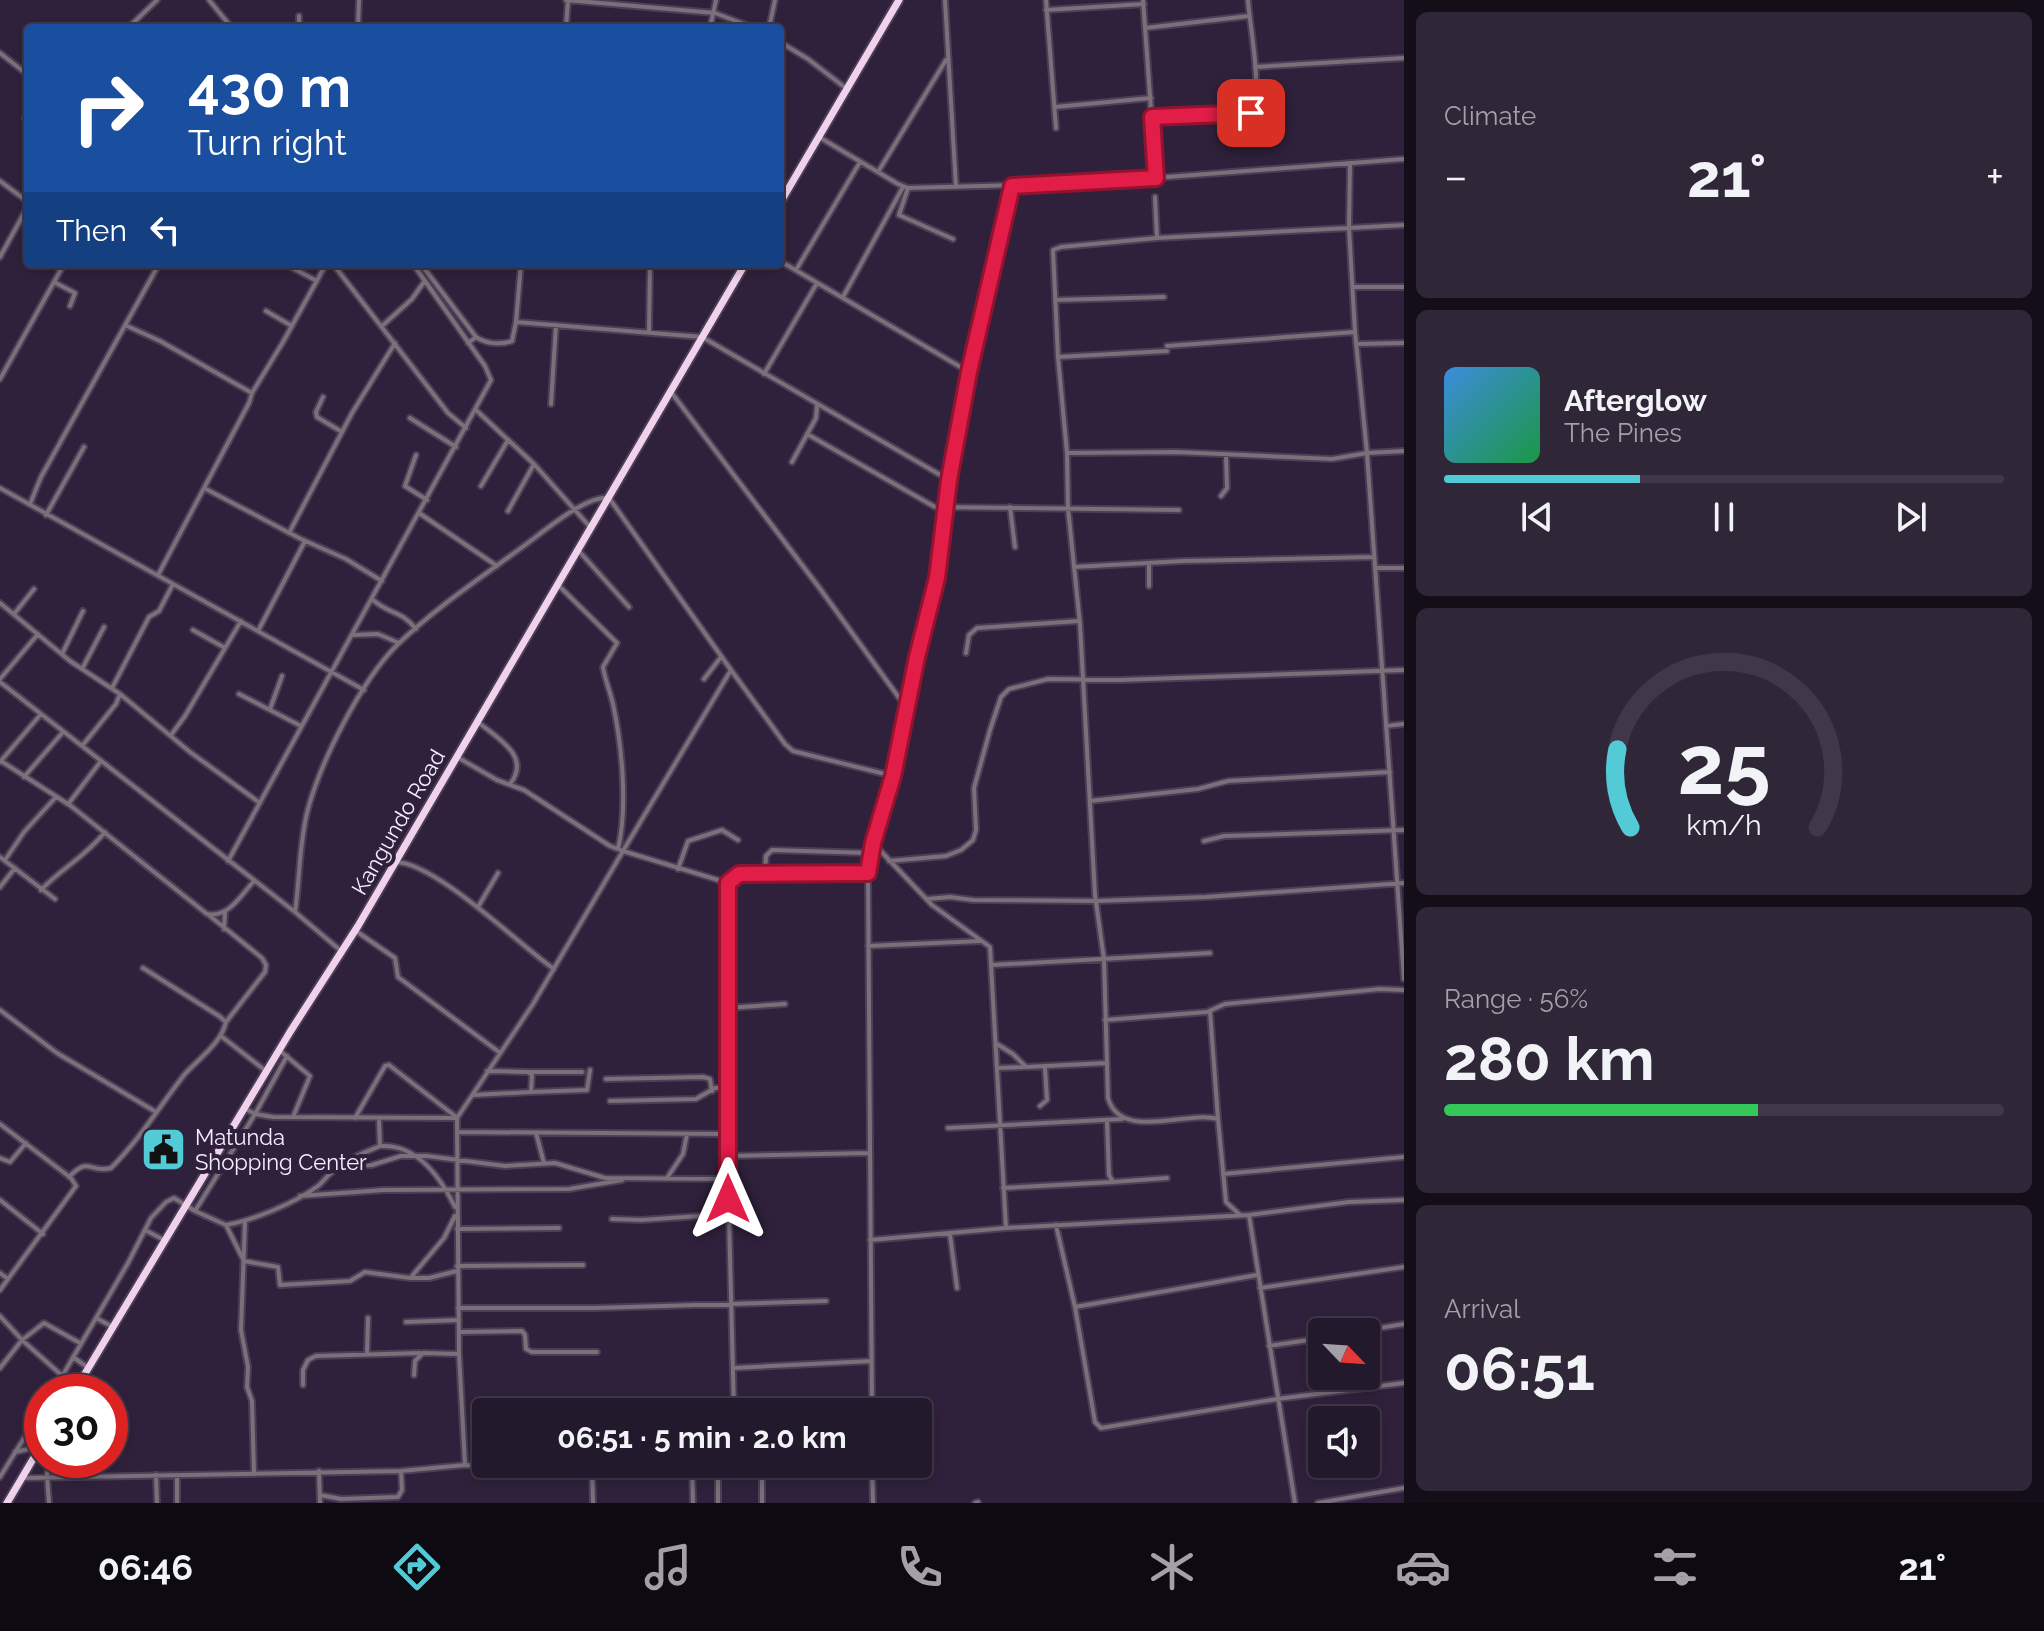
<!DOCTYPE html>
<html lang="en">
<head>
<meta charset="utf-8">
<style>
	:root { --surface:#23192c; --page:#2f2638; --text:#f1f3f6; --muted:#a3a0a9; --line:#403848; --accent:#52cbd7 }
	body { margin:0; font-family:Raleway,sans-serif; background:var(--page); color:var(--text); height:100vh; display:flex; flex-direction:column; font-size:30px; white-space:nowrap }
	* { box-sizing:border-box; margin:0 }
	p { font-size:26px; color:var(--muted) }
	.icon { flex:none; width:44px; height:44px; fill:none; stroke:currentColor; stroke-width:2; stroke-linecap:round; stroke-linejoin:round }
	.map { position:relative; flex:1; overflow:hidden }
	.drawer { display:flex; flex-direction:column; gap:12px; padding:12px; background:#130e18; width:640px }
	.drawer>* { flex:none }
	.banner { position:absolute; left:24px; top:24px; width:760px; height:244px; border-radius:8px; box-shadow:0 4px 12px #0003,0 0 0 2px var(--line); background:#1a4fa0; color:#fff; overflow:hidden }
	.needle { width:52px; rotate:115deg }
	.controls { position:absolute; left:1308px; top:1318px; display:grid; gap:16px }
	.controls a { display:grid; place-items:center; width:72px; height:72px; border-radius:8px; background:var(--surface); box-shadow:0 4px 12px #0003,0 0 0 2px var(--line); font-size:40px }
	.speed { position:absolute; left:24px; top:1374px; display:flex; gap:16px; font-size:40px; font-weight:700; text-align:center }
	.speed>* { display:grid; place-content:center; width:104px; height:104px; border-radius:50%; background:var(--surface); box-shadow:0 4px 12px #0003,0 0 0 2px var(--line); line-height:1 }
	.speed .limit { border:12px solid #d22; background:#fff; color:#111 }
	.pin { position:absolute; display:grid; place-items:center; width:68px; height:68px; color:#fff; margin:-34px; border-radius:16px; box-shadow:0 4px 12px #0006 }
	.me { position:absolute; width:88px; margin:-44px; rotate:0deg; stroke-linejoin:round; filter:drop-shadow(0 0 6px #0008) }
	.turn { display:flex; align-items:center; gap:28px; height:168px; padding:0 32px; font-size:36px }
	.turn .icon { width:104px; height:104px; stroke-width:2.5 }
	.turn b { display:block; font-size:56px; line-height:68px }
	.then { display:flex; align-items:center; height:76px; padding:0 32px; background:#0003; gap:16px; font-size:30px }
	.big { font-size:60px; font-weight:700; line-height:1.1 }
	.drawer .widget { flex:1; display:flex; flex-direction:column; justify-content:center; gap:12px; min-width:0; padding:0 28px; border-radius:12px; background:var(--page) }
	.drawer .dial { align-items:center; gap:0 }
	.dial svg { height:208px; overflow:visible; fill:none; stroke:var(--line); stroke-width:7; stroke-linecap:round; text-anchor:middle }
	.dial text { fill:var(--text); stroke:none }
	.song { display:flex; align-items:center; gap:24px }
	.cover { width:96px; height:96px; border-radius:12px; background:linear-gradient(135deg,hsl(210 70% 55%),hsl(140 70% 35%)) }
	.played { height:8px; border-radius:4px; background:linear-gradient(90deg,var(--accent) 35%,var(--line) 35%) }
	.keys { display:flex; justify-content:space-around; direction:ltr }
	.heat { display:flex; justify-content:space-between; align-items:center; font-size:44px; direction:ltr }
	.charge { height:12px; border-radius:6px; background:linear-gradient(90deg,#34c759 56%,var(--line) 0) }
	.trip { position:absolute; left:472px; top:1398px; width:460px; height:80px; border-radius:8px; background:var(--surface); box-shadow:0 4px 12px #0003,0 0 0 2px var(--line); font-weight:700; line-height:80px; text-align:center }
	.tab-bar { display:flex; height:128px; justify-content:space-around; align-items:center; background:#0e0a12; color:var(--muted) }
	.tab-bar .icon { width:56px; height:56px }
	.tab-bar .selected { color:var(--accent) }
	.tab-bar b { font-size:36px; color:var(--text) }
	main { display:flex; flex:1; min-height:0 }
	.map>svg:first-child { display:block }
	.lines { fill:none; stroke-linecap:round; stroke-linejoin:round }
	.street-casing { stroke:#4b3e56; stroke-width:8 }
	.highway-casing { stroke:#4b3e56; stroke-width:11 }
	.street { stroke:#7b6f7a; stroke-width:4 }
	.highway { stroke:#f0d2ed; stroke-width:7 }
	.route-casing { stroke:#92132f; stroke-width:20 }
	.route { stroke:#e11d48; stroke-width:14 }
	.labels { text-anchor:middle; stroke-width:8; stroke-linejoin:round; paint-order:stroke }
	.street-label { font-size:22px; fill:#f6edfe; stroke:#2f213b }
	.poi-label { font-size:22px; fill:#f6edfe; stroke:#2f213b; text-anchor:start }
</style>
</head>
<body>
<main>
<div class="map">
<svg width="1404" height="1503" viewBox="0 0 1404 1503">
	<rect width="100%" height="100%" fill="#2f213b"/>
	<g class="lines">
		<defs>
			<path id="street" d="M 209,0 L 232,28
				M 566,0 L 715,13 L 754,28
				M 945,0 L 956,187
				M 1046,0 L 1056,128
				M 1143,0 L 1156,178
				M 1046,10 L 1144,4
				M 299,16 L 299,28
				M 128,28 L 157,0
				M 358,28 L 359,0
				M 508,28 L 512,28
				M 566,28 L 568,0
				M 710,28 L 716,0
				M 769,28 L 775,0
				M 1145,28 L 1249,16
				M 780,42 L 808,59 L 847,89
				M 0,53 L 28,75
				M 1255,67 L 1404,58
				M 1055,107 L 1151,98
				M 1152,117 L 1251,113 C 1263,89 1250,29 1248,0
				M 25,118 L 28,121
				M 819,137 L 898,184 L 908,188 L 1089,183 L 1404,159
				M 878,172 L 946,60
				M 0,181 L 28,202
				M 908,188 L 899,215 L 953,239
				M 1155,197 L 1157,238
				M 1404,225 L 1349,228 L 1355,332 L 1367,453 L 1404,979
				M 0,257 L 28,206
				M 780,261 L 969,372
				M 285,264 L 317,281
				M 333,264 L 448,413 L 466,428
				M 421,264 L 476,337
				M 796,270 L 860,162
				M 54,282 L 75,293 L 70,306
				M 1353,287 L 1404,287
				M 843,297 L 903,187
				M 1055,300 L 1164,297
				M 266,311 L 292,326
				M 516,322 L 702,337 L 949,480
				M 125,325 L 160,341 L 252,393
				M 382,326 L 412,299 L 424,282
				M 649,332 L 650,264
				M 468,343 L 476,337 C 486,344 501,345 512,341 L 516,322 L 521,264
				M 1356,344 L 1404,343
				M 1167,346 L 1355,332
				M 1058,357 L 1167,351
				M 764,374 L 817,283
				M 0,379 L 64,264
				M 671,392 L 821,590 L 905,706
				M 323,397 L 316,412 L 317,417 L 342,432
				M 551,404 L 556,325
				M 476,410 L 534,464 L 591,528
				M 410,418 L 456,447
				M 807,434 L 935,507 L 1179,510
				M 1067,453 L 1176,452 L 1332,459 L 1367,453 L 1404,451
				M 416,455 L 405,486 L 427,500
				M 792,462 L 816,418 L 817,406
				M 481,486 L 508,440
				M 0,488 L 364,690
				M 204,488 L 301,539 L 346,559 L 382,581
				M 1221,496 L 1227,488 L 1226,455
				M 30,504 L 41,477 L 159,264
				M 1010,507 L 1015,547
				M 508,511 L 534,464
				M 419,513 L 497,566
				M 46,515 L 84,447
				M 289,533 L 352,413 L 395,343
				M 578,550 L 629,607
				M 1149,563 L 1149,586
				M 1074,567 L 1183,561 L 1374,557
				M 1375,568 L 1404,568
				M 158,575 L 249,403 L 252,393 L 283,342 L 326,264
				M 557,584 L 617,643 L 603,667 C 605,680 610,691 613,704 C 622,746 628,807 618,849
				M 372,599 C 389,615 400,609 416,629
				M 0,603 L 70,661 L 120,694 L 190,752 L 260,803
				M 14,614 L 34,589
				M 193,630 L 225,648
				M 258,631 L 305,541
				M 352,635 L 378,634 L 399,643
				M 966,653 L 969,635 L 977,628 L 1079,621
				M 62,654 L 83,611
				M 82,669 L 104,627
				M 731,670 L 785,744 L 793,751 L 893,776
				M 0,679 L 38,634
				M 704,679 L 721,657
				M 0,682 L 295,912 L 340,950
				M 112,688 L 149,617 L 159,611 L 173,584
				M 239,694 L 301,726
				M 270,709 L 282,676
				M 478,722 C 497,738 532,756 510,784
				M 1386,726 L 1404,724
				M 171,735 L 185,716 L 241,621
				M 82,746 L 116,704 L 120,694
				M 1,761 L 71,806 L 207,914 C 229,918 241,895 254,881
				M 0,762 L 41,714
				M 24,777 L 63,732
				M 1090,801 L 1198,789 L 1228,781 L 1390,772
				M 69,803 L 101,761
				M 1204,841 L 1224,836 L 1404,830
				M 874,844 L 932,905 L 990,947 L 1006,1228 L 1249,1215 L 1349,1202 L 1404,1200
				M 0,857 L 55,899
				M 5,860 L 24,832 L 56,797
				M 228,861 L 491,380 L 485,366 L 413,264
				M 889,861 L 946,856 L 961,850 L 973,840 L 976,830 L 974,788 L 990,730 L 1001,697 L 1009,689 L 1048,679 L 1120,680 L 1404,670
				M 395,862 C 435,862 518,944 554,969
				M 678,869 L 688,841 L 722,830 L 738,840
				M 765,873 L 766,856 L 772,850 L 870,853
				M 0,887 L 15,868
				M 41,890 C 63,867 84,858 105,832
				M 927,899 L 950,897 L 973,900 L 1097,901 L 1206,897 L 1404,883
				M 478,907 L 498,873
				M 295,912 C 300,878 299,842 308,809 C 321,761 361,681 397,645 C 434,609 479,579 521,548 C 541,534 585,495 609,498 L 731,670 L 623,851 L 610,846 L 524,790 L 497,780 L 457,757
				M 210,916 L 262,958 L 266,965 L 265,972 L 226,1022
				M 224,929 L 225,912
				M 356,931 L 395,958 L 398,977 L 499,1052
				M 868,946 L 981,941
				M 992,965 L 1210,953
				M 728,1008 L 785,1004
				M 0,1010 L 57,1053 L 156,1112
				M 1210,1011 L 1218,1119
				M 1105,1020 L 1207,1012 L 1225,1004 L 1278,999 L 1380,989 L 1404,990
				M 221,1036 L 266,1071
				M 997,1044 L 1013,1054 L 1026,1067 L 1106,1063
				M 279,1050 L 310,1076 L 293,1117
				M 287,1056 L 255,1114 L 273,1117 L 457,1118
				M 997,1068 L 1024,1067
				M 487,1071 L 528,1072 L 532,1075 L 531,1092 L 587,1090 L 590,1070
				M 530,1072 L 582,1072
				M 606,1079 L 703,1077 L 710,1079 L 712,1091
				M 474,1095 L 531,1092
				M 610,1101 L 696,1099 L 715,1088 L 729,1088
				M 1040,1106 L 1047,1100 L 1045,1068
				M 244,1108 L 255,1114 L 195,1211 L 226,1225 L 244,1261 L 278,1267 L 280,1285 L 350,1281 L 365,1272 L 410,1278 L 429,1278 L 457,1271
				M 355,1118 L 385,1066 L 389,1065 L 455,1116
				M 1107,1121 L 1109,1175 L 1113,1182 L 1167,1178
				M 0,1124 L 71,1178 L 76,1186 L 0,1290
				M 948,1128 L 1122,1119
				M 458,1132 L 728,1134
				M 536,1133 L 544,1163
				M 381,1146 C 417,1144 441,1178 455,1207
				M 728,1156 L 869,1153
				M 0,1158 L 10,1162 L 26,1143
				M 338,1167 L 372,1165 L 401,1156 L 427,1156 L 505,1166 L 555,1163 L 605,1178 L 728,1179
				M 1223,1174 L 1404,1157
				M 69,1177 C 90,1155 89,1174 111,1168 C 139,1140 160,1106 184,1075 C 198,1059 221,1044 226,1022 L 219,1016 L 143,968
				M 667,1178 L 683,1154 L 687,1134
				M 1003,1188 L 1113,1182
				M 300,1196 L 383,1190 L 569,1189 L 622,1180
				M 0,1200 L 43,1234
				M 1240,1215 L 1226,1202 L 1218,1119 C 1186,1110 1121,1142 1108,1098 L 1104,959 L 1095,895 L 1080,624 L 1068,508 L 1067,453 L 1058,357 L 1053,250 L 1061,247 L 1157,238 L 1349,228 L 1350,163
				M 1249,1215 L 1295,1503
				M 612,1219 L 641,1220 L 729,1214
				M 245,1221 L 241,1330 L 248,1367 L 247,1387 L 252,1401 L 254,1473
				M 226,1225 C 254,1220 295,1203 318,1186 C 323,1182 326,1177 331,1173 C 345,1160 363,1153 380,1146 L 379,1120
				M 1056,1225 L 1075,1307 L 1257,1275
				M 457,1229 L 559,1228
				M 145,1230 L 164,1240
				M 950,1234 L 957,1288
				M 870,1240 L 1006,1228
				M 457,1266 L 583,1265
				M 0,1273 L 8,1279
				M 412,1276 L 444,1238 L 455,1216
				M 1260,1288 L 1404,1267
				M 1075,1307 L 1095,1422 L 1101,1428 L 1277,1399 L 1404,1383
				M 458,1308 L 595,1308 L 826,1301
				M 0,1316 L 22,1340 L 44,1323 L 80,1343
				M 96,1318 L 111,1326
				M 406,1322 L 459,1320
				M 460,1332 L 522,1331 L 525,1335 L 526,1349 L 532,1352 L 597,1352
				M 1355,1332 L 1404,1324
				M 1269,1346 L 1322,1338
				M 367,1354 L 368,1318
				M 459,1354 L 465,1464
				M 73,1357 L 87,1367
				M 0,1368 L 22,1340 L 76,1388
				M 734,1368 L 871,1361
				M 414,1375 L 415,1361 L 423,1353 L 459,1354 L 457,1118 L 533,1004 L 623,851 L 728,883
				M 303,1385 L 303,1370 L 308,1360 L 316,1356 L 420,1353
				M 53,1392 L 128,1263 L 151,1218 L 166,1202 L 174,1198 L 195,1211
				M 734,1412 L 728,1179 L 728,883 L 739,874 L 868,873
				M 872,1412 L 868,873 L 873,843 L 893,776 L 917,657 L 937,578 L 945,533 L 949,480 L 969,372 L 1012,186
				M 15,1452 L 38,1447
				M 872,1464 L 873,1503
				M 592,1466 L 593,1503
				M 692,1466 L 693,1503
				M 718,1466 L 718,1503
				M 319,1471 L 320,1503
				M 156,1475 L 157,1503
				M 177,1475 L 177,1503
				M 0,1477 L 42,1409
				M 23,1478 L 401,1471 L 465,1465 L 718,1466 L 791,1464
				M 320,1495 L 341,1499 L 398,1497 L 402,1490 L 401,1471
				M 49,1503 L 47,1475 L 50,1460
				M 762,1503 L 762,1465
				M 975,1503 L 978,1502
				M 1318,1503 L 1404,1488"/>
			<path id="highway" d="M 780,203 L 899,0
				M 74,1392 L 290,1032 L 358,926 L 745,264
				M 7,1503 L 42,1444"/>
		</defs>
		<use href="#street" class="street-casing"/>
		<use href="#highway" class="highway-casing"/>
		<use href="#street" class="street"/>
		<use href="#highway" class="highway"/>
	</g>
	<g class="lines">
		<defs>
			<path id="route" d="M 728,1199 L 728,883 L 739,874 L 868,873 L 873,843 L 893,776 L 917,657 L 937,578 L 949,480 L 969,372 L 1012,186 L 1156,178 L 1152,117 L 1251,113"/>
		</defs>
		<use href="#route" class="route-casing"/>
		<use href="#route" class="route"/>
	</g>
	<defs>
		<symbol id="civic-square" viewBox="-11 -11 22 22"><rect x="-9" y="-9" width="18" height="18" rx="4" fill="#52cbd7" stroke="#2f213b"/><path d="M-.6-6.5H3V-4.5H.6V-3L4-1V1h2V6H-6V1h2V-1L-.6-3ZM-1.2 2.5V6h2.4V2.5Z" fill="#111"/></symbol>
	</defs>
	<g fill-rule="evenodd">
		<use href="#civic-square" x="138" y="1124" width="51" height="51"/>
	</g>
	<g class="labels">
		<g class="street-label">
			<text transform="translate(398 822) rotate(-60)" y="8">Kangundo Road</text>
		</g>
		<g class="poi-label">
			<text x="195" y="1145">Matunda<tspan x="195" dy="25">Shopping Center</tspan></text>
		</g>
	</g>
</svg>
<div class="controls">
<a><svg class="needle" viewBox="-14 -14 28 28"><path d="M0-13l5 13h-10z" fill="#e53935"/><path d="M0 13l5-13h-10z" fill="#a3a0a9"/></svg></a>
<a><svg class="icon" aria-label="sound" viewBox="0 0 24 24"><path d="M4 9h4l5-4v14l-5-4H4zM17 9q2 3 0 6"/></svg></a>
</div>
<div class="speed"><div class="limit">30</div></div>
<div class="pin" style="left:1251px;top:113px;background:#d93025"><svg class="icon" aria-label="arrive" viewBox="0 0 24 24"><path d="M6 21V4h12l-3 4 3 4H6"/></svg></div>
<svg class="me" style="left:728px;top:1199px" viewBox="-20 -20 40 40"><path d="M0-17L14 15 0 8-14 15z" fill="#e11d48" stroke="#fff" stroke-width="4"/></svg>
<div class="trip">06:51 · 5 min · 2.0 km</div>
<div class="banner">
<div class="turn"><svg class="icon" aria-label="right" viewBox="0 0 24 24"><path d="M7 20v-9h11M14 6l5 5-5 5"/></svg><div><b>430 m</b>Turn right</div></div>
<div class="then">Then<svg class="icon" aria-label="left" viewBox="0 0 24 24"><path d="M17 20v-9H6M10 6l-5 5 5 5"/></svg></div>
</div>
</div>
<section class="drawer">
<div class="widget"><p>Climate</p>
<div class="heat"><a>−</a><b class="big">21°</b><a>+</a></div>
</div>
<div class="widget">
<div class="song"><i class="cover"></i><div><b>Afterglow</b><p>The Pines</p></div></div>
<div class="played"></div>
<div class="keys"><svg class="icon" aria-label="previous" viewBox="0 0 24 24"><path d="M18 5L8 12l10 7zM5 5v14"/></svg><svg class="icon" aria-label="pause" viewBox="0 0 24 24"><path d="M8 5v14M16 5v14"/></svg><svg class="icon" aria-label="next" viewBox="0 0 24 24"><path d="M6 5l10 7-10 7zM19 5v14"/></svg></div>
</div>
<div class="widget dial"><svg viewBox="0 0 100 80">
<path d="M14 69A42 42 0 1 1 86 69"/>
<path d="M14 69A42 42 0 0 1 9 39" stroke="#52cbd7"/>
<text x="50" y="56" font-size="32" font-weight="700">25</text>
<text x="50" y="72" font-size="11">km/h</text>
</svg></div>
<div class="widget"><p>Range · 56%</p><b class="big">280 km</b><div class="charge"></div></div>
<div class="widget"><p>Arrival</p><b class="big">06:51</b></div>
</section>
</main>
<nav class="tab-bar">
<b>06:46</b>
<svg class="icon selected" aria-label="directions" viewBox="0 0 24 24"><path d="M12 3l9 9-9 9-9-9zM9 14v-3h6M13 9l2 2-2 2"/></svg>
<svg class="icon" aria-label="music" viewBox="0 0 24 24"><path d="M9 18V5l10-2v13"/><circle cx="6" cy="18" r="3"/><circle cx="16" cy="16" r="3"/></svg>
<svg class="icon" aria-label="phone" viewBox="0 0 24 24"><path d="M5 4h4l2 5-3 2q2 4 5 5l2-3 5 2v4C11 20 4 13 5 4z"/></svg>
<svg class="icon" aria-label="climate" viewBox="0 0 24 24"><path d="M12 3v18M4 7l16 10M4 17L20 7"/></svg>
<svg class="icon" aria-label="car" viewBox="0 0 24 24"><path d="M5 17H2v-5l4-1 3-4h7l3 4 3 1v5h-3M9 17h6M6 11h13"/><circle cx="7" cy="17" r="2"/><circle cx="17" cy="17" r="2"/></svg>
<svg class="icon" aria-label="filters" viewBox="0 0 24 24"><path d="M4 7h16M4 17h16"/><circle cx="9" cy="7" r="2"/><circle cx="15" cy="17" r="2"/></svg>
<b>21°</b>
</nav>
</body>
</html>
